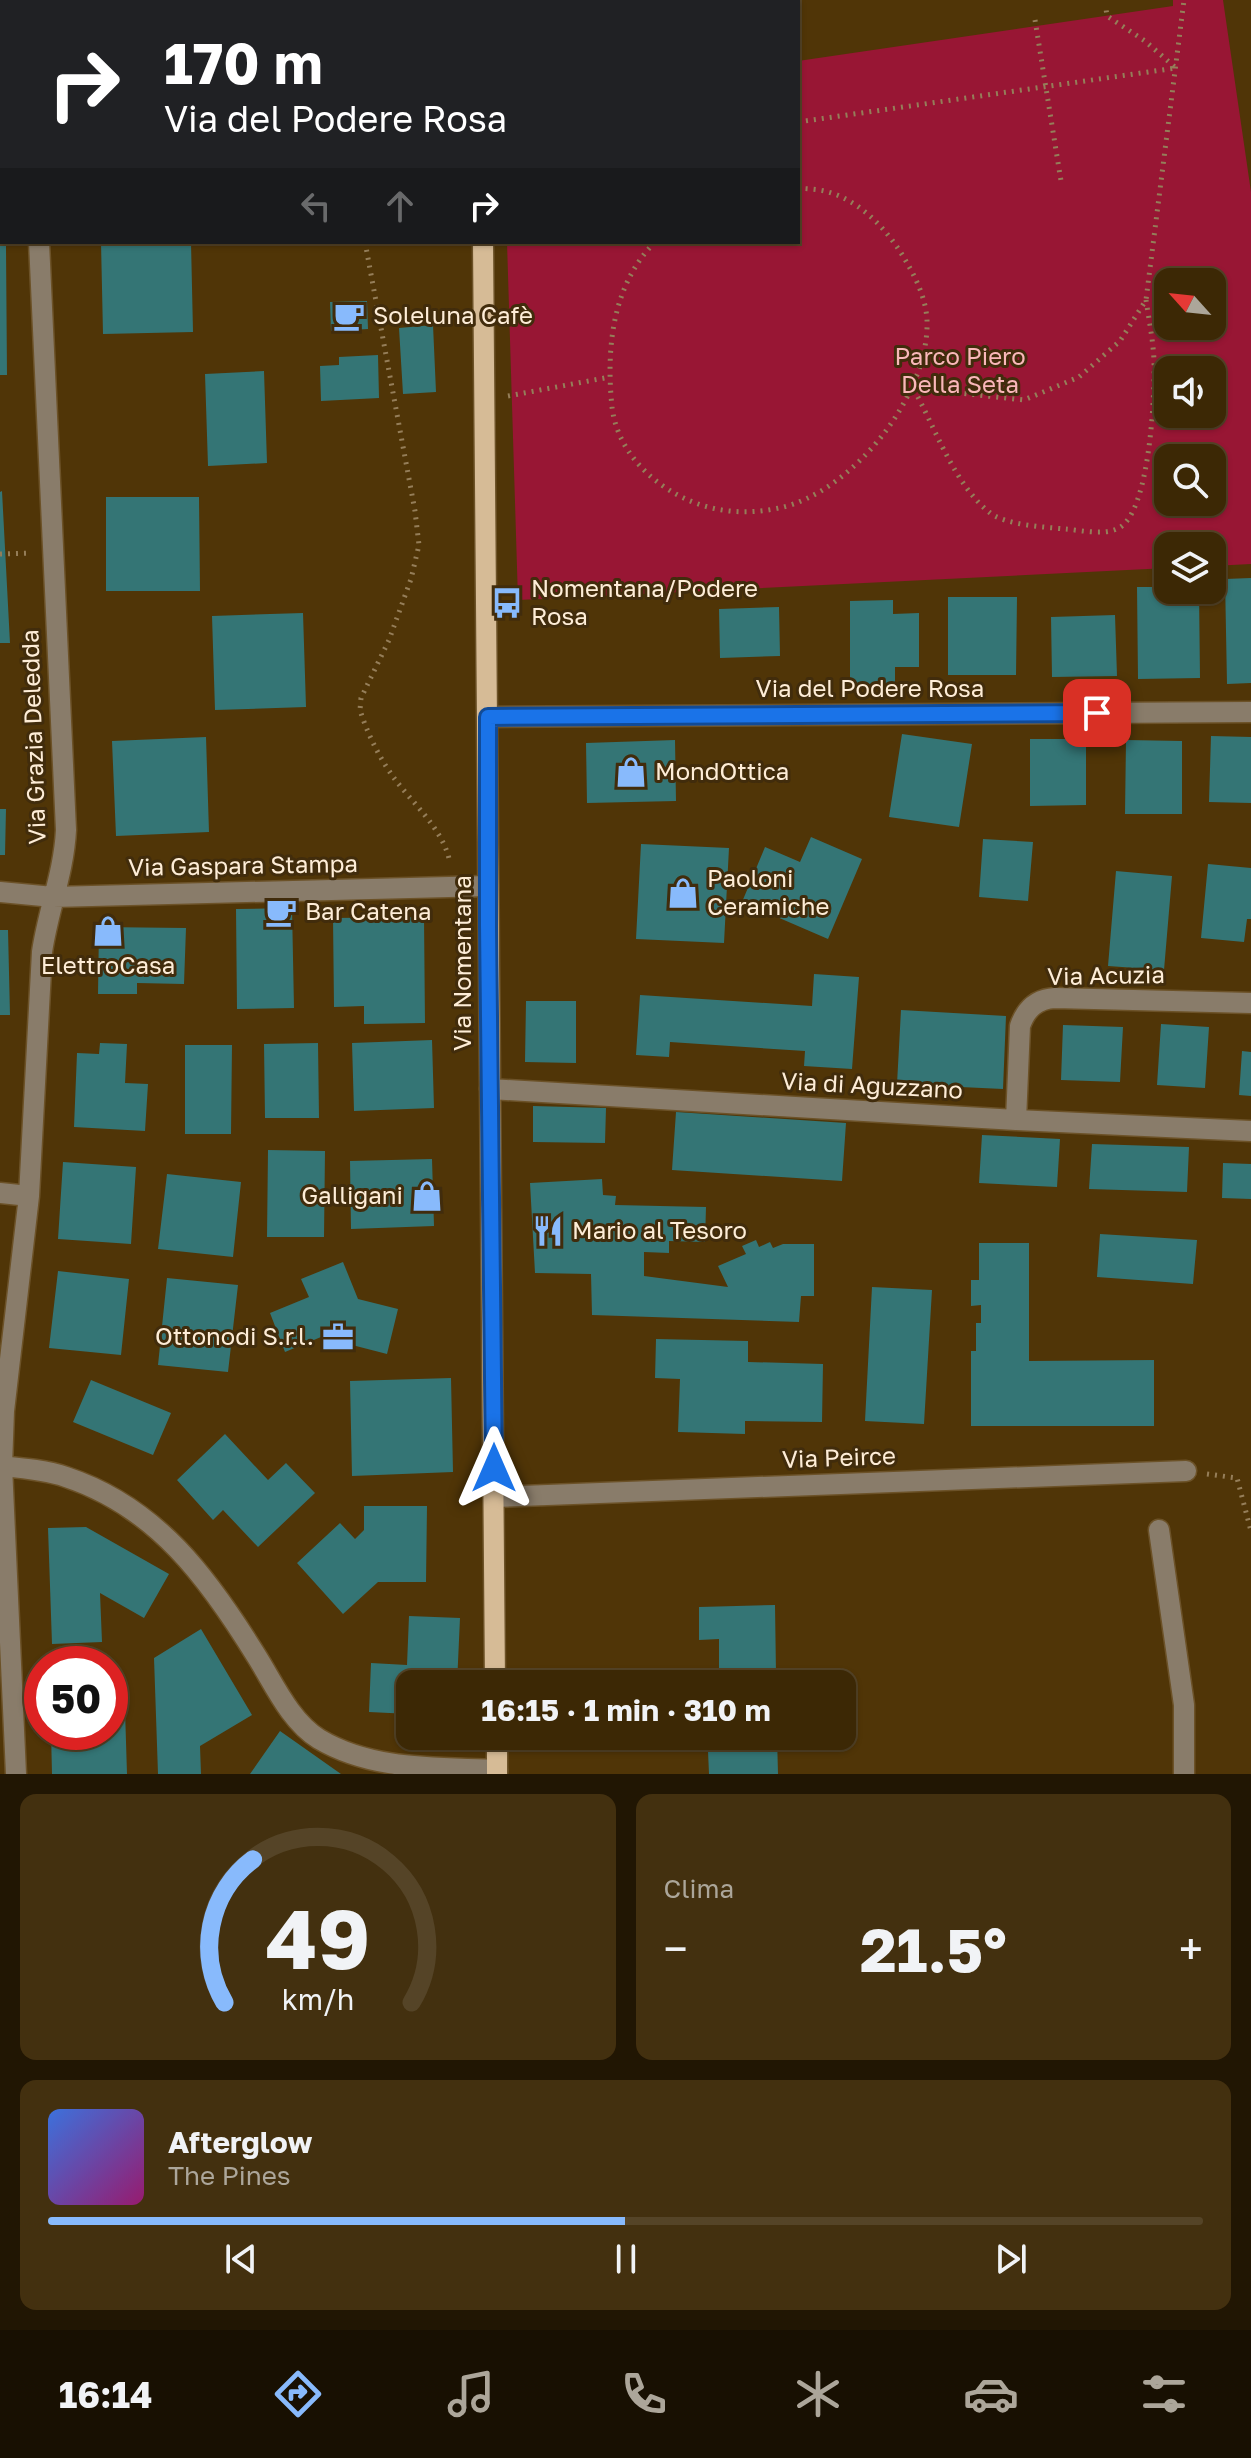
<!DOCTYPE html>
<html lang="it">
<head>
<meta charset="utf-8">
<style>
	:root { --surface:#3c2805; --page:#43300f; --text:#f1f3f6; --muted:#aca69a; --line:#554427; --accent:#88bafc }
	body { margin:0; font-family:"Golos Text",sans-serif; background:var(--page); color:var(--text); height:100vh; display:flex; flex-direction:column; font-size:30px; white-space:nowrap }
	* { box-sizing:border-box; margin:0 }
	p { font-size:26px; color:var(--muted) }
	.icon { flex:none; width:44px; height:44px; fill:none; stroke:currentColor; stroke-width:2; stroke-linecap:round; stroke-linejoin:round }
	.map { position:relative; height:1774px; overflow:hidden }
	.panel { display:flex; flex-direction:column; gap:20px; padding:20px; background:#211603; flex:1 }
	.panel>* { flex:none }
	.top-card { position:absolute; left:0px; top:0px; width:800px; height:244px; box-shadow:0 2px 6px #0004,0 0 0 2px var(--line); background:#202124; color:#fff; overflow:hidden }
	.needle { width:52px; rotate:297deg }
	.fabs { position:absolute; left:1154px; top:268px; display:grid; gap:16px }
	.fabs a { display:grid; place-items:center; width:72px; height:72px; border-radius:16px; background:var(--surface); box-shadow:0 2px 6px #0004,0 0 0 2px var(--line); font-size:40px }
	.speed { position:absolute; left:24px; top:1646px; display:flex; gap:16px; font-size:40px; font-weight:700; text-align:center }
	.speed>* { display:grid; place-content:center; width:104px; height:104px; border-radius:50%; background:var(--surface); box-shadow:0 2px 6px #0004,0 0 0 2px var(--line); line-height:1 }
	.speed .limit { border:12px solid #d22; background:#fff; color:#111 }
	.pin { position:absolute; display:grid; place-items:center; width:68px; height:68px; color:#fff; margin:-34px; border-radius:16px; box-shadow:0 4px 12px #0006 }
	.me { position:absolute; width:88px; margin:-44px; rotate:0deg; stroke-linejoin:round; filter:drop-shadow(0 0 6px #0008) }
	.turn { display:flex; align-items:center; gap:28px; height:168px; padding:0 32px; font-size:36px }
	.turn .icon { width:104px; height:104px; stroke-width:2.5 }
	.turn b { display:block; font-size:56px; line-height:68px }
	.lanes { display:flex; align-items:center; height:76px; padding:0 32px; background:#0003; justify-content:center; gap:40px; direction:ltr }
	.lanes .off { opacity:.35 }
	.big { font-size:60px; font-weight:700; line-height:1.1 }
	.panel .widget { flex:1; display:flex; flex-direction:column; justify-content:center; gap:12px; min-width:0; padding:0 28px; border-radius:16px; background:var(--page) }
	.panel .dial { align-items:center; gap:0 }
	.dial svg { height:208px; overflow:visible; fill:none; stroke:var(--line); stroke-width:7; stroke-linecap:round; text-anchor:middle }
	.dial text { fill:var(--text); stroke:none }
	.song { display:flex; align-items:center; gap:24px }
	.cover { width:96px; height:96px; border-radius:12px; background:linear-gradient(135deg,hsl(220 70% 55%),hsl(320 70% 35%)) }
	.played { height:8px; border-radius:4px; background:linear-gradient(90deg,var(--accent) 50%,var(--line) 50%) }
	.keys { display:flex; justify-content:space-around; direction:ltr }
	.heat { display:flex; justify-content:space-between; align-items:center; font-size:44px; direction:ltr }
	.panel .tiles { flex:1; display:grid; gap:20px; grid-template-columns:1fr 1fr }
	.widget:last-child { grid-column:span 2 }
	.trip { position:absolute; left:396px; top:1670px; width:460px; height:80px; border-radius:16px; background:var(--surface); box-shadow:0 2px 6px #0004,0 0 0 2px var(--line); font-weight:700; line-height:80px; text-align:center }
	.tabs { display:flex; height:128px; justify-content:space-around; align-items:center; background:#181002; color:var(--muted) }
	.tabs .icon { width:56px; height:56px }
	.tabs .on { color:var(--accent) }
	.tabs b { font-size:36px; color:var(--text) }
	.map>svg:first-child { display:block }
	.green { fill:#981634; fill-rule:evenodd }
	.building { fill:#347575 }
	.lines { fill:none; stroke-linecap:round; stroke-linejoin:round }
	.minor-casing { stroke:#6c5228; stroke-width:23 }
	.major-casing { stroke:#6c5228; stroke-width:23 }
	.path { stroke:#957e59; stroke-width:5; stroke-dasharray:2 6; stroke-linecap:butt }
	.minor { stroke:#897c6a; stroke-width:20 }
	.major { stroke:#d6bb96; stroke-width:20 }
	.route-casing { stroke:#114b97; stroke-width:20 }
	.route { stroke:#1a73e8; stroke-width:14 }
	.labels { text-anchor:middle; stroke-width:6; stroke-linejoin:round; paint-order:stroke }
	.poi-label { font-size:24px; fill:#feedd7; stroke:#412c0c; text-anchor:start }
	.park-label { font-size:24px; fill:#fab7ba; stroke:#412c0c }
	.street-label { font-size:24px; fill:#feedd7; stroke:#412c0c }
</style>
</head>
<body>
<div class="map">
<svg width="1251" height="1774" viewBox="0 0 1251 1774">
	<rect width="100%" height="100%" fill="#503507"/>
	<path class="green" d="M 1173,0 L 1223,0 L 1251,192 L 1251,564 L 1212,566 L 1212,546 L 1168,546 L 1168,568 L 518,600 L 507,242 L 798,242 L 798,61 L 1173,6 ZM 1168,282 L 1212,282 L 1212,326 L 1168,326 ZM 1168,370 L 1212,370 L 1212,414 L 1168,414 ZM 1168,458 L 1212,458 L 1212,502 L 1168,502 Z"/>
	<path class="building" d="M 101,242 L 191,242 L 193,332 L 103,334 Z
		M 0,246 L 6,246 L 7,375 L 0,375 Z
		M 367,301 L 368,329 L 331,331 L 330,302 Z
		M 433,325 L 436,392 L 403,394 L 399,328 Z
		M 378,355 L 379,398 L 321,401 L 320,366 L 339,365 L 339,357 Z
		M 264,371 L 267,463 L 208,466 L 205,374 Z
		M 2,491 L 10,643 L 0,643 L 0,492 Z
		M 106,497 L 199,497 L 200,591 L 106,591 Z
		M 1251,578 L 1251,683 L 1227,684 L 1225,579 Z
		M 1137,587 L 1168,587 L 1168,590 L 1199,590 L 1200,678 L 1138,679 Z
		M 948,597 L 1017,597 L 1016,675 L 948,675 Z
		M 893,600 L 893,614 L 919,613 L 919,667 L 895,667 L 895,684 L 850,684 L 850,601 Z
		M 779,607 L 780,656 L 720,658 L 719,609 Z
		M 303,613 L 306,707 L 215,710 L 212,616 Z
		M 1115,615 L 1117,676 L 1052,677 L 1051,617 Z
		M 902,734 L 972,744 L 959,827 L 889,817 Z
		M 1211,736 L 1251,737 L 1251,803 L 1209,802 Z
		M 206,737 L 209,832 L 116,836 L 112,741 Z
		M 1030,739 L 1086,739 L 1086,805 L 1030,806 Z
		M 675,740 L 676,801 L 587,803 L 586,743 Z
		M 1126,740 L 1182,741 L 1182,814 L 1125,814 Z
		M 0,809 L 6,809 L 5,855 L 0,855 Z
		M 811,837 L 862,859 L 828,939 L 742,902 L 765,847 L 800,862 Z
		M 983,839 L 1033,842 L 1028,901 L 979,897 Z
		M 641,844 L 729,848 L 724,943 L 636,939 Z
		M 1208,864 L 1251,868 L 1251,919 L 1247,919 L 1244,942 L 1201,938 Z
		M 1116,871 L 1172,876 L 1164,970 L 1108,966 Z
		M 292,908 L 294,1008 L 237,1009 L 236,909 Z
		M 424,917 L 425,1023 L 364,1024 L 364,1006 L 334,1007 L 333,918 Z
		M 99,927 L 186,928 L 184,984 L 137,983 L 137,994 L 98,994 Z
		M 0,930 L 8,930 L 10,1015 L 0,1015 Z
		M 814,974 L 859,977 L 852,1069 L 804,1066 L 805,1051 L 670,1042 L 669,1057 L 636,1055 L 640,995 L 812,1006 Z
		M 526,1001 L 576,1001 L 576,1063 L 525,1062 Z
		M 901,1010 L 1006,1016 L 1003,1089 L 897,1084 Z
		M 1161,1024 L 1209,1027 L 1205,1088 L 1157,1085 Z
		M 1063,1025 L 1123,1027 L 1120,1082 L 1061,1080 Z
		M 432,1040 L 434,1108 L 354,1111 L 352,1043 Z
		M 100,1043 L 127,1044 L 125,1083 L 148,1084 L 145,1131 L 74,1127 L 77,1053 L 99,1054 Z
		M 318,1043 L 319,1118 L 265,1118 L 264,1044 Z
		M 185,1045 L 232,1045 L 231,1134 L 185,1134 Z
		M 1242,1051 L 1251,1052 L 1251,1096 L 1239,1095 Z
		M 533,1106 L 606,1108 L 605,1143 L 533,1142 Z
		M 676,1112 L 846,1123 L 842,1181 L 672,1170 Z
		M 982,1135 L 1060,1139 L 1057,1187 L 979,1183 Z
		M 1092,1144 L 1189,1147 L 1187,1192 L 1089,1189 Z
		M 268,1150 L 325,1151 L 324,1237 L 267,1237 Z
		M 432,1159 L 434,1226 L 351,1229 L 350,1161 Z
		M 63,1162 L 136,1167 L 131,1244 L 58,1239 Z
		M 1223,1163 L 1251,1164 L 1251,1199 L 1222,1198 Z
		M 167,1174 L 241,1182 L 233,1257 L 158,1249 Z
		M 602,1179 L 603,1195 L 616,1196 L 615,1205 L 706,1207 L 705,1242 L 669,1241 L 669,1253 L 644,1252 L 644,1276 L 728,1287 L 718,1266 L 746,1254 L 742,1246 L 756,1240 L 759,1247 L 770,1242 L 773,1248 L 783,1244 L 814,1244 L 814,1296 L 801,1296 L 799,1322 L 592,1315 L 591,1274 L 535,1273 L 530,1183 Z
		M 1100,1234 L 1197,1240 L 1193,1284 L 1097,1277 Z
		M 979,1243 L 1029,1243 L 1029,1361 L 1154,1360 L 1154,1426 L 971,1426 L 971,1351 L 976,1351 L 976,1323 L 981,1323 L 981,1305 L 971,1306 L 971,1280 L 979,1280 Z
		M 343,1262 L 358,1299 L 398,1309 L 387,1354 L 321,1337 L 285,1352 L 270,1313 L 309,1297 L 301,1279 Z
		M 58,1271 L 129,1279 L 121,1355 L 49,1348 Z
		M 167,1278 L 238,1285 L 228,1372 L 158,1365 Z
		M 872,1287 L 932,1290 L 924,1424 L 865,1421 Z
		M 656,1339 L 748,1341 L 748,1362 L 823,1364 L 822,1422 L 745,1421 L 745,1434 L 678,1432 L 680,1379 L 655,1378 Z
		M 451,1378 L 453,1472 L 352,1476 L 350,1381 Z
		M 91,1380 L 171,1413 L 153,1455 L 73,1422 Z
		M 225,1434 L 268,1480 L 286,1463 L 315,1493 L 258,1547 L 223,1510 L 213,1520 L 177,1480 Z
		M 364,1506 L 427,1506 L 426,1582 L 378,1582 L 343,1614 L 297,1563 L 340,1523 L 355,1539 L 364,1530 Z
		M 86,1527 L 169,1574 L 144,1618 L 100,1593 L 102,1642 L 52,1644 L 48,1528 Z
		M 775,1605 L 776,1674 L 752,1675 L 752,1684 L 719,1684 L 719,1639 L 699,1640 L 699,1607 Z
		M 409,1616 L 460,1618 L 457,1684 L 410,1684 L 410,1714 L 369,1712 L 371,1663 L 407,1665 Z
		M 201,1629 L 252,1715 L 200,1746 L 201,1774 L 158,1774 L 154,1658 Z
		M 110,1677 L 124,1677 L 127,1774 L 52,1774 L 51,1732 L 110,1732 Z
		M 280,1731 L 341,1774 L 250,1774 Z
		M 720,1736 L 777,1736 L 778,1774 L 709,1774 L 708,1751 L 720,1751 Z"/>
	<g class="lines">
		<defs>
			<path id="minor" d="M 34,0 L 34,2
				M 317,0 L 317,2
				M 578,2 L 592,0
				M 0,211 L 2,211
				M 488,717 L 1251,712
				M 0,892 L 53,897 L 488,886
				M 490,1089 L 1016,1120 L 1251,1131
				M 1016,1120 L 1020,1026 C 1026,1009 1036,999 1055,998 L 1251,1003
				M 0,1193 L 29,1196
				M 0,1466 C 21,1468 46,1470 66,1477 C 157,1507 209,1579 257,1657 C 274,1684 290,1721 319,1739 C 373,1771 437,1767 497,1770
				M 494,1497 L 1186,1471
				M 1159,1530 L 1184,1705 L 1184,1774
				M 16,1774 L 2,1466 L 4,1411 L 29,1196 L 42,952 C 48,911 64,872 66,830 L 39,242"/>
			<path id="major" d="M 553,0 L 553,2
				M 390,2 L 390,0
				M 483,242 L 495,1684
				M 497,1736 L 497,1774"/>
		</defs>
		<use href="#minor" class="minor-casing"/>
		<use href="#major" class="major-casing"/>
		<path class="path" d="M 1035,20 L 1061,181
			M 798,122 L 1176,68 L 1145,41 L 1107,16 L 1106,9
			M 365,242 L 415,511 L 419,545 L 411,579 L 389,640 L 361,698 L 360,710 C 367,733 380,759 394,778 C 414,805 444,830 450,863
			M 655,242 C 612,285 606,349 612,407 C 616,440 636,467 663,486 C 698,510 737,517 779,508 C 852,493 930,395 927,320 C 926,300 917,280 907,263 C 891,234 862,201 828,192 C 819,189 808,189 798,188
			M 1146,300 C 1149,320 1153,340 1154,360 C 1155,394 1150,511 1119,528 C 1104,536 1080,530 1065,529 C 1044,527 1004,525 989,512 C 954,484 935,427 913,388 L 1024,400 L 1079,377 L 1120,341 L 1146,300 L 1184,0
			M 508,396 L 610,377
			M 0,554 L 32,553
			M 1207,1474 L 1237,1478 L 1251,1531"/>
		<use href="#minor" class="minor"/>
		<use href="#major" class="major"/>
	</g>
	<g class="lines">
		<defs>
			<path id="route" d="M 494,1468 L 488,926 L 488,717 L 1097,713"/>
		</defs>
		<use href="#route" class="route-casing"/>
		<use href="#route" class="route"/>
	</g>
	<defs>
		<symbol id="cafe-bare" viewBox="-9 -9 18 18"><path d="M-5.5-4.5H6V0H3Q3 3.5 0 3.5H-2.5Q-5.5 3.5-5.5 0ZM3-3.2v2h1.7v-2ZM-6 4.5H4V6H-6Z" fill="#88bafc" stroke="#412c0c" stroke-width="2.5" paint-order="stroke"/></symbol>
		<symbol id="bus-bare" viewBox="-9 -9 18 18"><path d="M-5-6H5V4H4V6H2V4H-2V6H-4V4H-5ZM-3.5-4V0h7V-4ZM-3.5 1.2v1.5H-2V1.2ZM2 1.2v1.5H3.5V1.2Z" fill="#88bafc" stroke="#412c0c" stroke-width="2.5" paint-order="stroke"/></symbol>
		<symbol id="shop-bare" viewBox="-9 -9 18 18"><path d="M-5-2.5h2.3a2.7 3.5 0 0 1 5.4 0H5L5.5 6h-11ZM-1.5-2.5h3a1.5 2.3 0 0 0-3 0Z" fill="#88bafc" stroke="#412c0c" stroke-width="2.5" paint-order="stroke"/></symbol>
		<symbol id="restaurant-bare" viewBox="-9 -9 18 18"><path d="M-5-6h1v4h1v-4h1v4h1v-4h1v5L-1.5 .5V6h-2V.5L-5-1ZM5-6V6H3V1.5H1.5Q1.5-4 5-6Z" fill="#88bafc" stroke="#412c0c" stroke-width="2.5" paint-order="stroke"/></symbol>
		<symbol id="office-bare" viewBox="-9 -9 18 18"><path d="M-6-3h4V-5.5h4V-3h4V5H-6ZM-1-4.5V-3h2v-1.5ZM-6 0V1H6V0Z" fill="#88bafc" stroke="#412c0c" stroke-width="2.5" paint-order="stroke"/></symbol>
	</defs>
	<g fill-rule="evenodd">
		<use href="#cafe-bare" x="327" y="294" width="44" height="44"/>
		<use href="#bus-bare" x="485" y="581" width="44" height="44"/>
		<use href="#shop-bare" x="609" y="750" width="44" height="44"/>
		<use href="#shop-bare" x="661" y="871" width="44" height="44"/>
		<use href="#cafe-bare" x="259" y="890" width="44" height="44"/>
		<use href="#shop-bare" x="86" y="909" width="44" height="44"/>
		<use href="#shop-bare" x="405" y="1174" width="44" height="44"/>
		<use href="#restaurant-bare" x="526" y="1209" width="44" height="44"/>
		<use href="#office-bare" x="316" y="1315" width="44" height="44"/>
	</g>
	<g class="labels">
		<g class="poi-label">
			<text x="373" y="324">Soleluna Cafè</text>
			<text x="531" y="597">Nomentana/Podere<tspan x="531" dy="28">Rosa</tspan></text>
			<text x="655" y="780">MondOttica</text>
			<text x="707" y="887">Paoloni<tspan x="707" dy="28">Ceramiche</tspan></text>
			<text x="305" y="920">Bar Catena</text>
			<text x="108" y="974" text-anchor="middle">ElettroCasa</text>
			<text x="403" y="1204" text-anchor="end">Galligani</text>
			<text x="572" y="1239">Mario al Tesoro</text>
			<text x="314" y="1345" text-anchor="end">Ottonodi S.r.l.</text>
		</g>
		<g class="park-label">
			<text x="960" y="365">Parco Piero<tspan x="960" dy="28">Della Seta</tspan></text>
		</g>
		<g class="street-label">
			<text x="870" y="697">Via del Podere Rosa</text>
			<text transform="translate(34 737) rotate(-92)" y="8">Via Grazia Deledda</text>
			<text transform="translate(243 866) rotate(-1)" y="8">Via Gaspara Stampa</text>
			<text transform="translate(463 963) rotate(-90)" y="8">Via Nomentana</text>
			<text transform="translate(1106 976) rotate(-1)" y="8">Via Acuzia</text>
			<text transform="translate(872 1086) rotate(3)" y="8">Via di Aguzzano</text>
			<text transform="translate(839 1458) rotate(-2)" y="8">Via Peirce</text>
		</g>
	</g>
</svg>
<div class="fabs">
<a><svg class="needle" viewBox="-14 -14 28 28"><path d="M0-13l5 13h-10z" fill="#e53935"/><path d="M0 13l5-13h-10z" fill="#aca69a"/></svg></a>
<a><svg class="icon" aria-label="sound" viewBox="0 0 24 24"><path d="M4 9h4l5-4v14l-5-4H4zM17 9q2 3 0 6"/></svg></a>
<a><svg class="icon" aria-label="search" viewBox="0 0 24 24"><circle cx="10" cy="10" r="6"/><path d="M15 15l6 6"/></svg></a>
<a><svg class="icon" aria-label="layers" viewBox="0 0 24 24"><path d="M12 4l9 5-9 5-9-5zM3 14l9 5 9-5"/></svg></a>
</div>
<div class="speed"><div class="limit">50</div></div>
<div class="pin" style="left:1097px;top:713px;background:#d93025"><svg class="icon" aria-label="arrive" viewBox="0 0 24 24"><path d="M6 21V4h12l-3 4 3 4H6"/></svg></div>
<svg class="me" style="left:494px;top:1468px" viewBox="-20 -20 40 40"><path d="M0-17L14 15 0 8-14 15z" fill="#1a73e8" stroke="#fff" stroke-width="4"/></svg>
<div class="trip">16:15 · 1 min · 310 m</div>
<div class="top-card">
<div class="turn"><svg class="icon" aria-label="right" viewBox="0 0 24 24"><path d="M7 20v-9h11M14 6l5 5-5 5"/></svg><div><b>170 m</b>Via del Podere Rosa</div></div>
<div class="lanes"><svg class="icon off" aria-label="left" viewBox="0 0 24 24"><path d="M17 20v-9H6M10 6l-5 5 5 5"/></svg><svg class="icon off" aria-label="ahead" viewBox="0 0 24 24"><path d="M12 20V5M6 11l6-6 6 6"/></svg><svg class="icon" aria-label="right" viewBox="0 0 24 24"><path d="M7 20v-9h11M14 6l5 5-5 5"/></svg></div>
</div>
</div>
<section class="panel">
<div class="tiles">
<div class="widget dial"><svg viewBox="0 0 100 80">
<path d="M14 69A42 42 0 1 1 86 69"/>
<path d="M14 69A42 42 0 0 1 25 14" stroke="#88bafc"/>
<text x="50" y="56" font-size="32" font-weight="700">49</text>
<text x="50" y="72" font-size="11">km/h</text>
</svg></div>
<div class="widget"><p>Clima</p>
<div class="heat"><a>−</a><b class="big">21.5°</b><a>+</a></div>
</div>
<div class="widget">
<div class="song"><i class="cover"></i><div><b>Afterglow</b><p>The Pines</p></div></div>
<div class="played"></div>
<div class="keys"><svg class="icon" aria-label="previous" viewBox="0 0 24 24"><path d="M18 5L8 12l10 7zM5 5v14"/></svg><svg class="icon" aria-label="pause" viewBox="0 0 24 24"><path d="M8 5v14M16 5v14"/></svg><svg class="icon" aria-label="next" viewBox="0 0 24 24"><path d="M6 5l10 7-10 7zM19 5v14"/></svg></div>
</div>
</div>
</section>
<nav class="tabs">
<b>16:14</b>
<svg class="icon on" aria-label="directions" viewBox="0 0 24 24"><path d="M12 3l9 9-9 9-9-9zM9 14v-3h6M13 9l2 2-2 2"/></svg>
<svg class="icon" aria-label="music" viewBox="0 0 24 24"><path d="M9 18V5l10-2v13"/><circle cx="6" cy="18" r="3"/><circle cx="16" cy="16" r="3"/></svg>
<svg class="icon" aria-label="phone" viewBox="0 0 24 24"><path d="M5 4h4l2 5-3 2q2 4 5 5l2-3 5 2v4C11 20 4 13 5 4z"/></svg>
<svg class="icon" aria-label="climate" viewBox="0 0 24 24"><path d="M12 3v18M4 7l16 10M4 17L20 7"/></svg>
<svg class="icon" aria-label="car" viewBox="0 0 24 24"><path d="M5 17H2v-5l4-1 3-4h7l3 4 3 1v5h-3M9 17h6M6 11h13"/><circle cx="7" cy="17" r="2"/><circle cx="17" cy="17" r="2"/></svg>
<svg class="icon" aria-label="filters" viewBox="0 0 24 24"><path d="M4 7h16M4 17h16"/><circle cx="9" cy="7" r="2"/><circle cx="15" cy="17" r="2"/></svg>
</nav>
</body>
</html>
